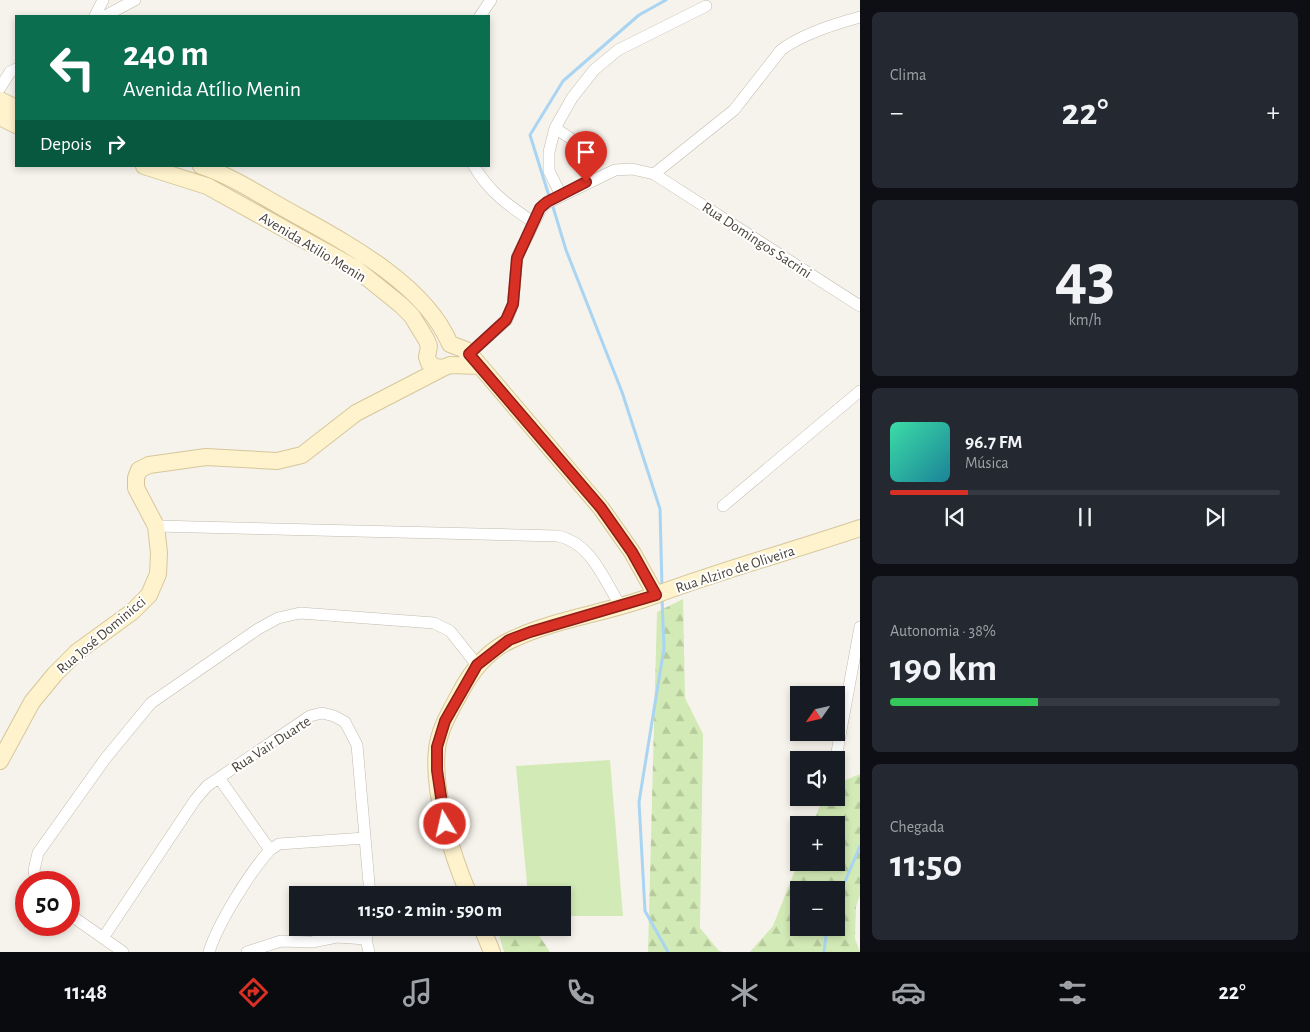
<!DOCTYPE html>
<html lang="pt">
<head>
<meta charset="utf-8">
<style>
	:root { --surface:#171b24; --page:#242831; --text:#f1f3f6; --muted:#9ea1a6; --line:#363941; --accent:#d93025 }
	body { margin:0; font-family:"Alegreya Sans",sans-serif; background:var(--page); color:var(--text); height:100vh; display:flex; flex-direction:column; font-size:19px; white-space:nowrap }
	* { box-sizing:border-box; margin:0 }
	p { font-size:16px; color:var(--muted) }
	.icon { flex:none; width:28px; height:28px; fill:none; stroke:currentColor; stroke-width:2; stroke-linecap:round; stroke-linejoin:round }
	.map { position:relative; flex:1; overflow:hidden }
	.details { display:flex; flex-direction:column; gap:12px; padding:12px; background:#0d0f14; width:450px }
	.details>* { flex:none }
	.hud { position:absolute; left:15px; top:15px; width:475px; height:152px; border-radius:0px; box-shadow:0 2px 8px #0003; background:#0b6e4f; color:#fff; overflow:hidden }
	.needle { width:32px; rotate:236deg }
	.controls { position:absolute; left:790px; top:686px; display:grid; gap:10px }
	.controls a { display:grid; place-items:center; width:55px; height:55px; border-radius:0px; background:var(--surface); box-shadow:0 2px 8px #0003; font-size:25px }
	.speed { position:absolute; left:15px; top:871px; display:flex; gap:10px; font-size:25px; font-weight:700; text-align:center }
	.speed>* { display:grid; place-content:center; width:65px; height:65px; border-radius:50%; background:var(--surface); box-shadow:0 2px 8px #0003; line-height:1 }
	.speed .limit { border:8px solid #d22; background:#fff; color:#111 }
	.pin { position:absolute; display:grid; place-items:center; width:42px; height:42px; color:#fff; margin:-51px -21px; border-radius:50% 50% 50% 0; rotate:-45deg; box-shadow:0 0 5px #0007 }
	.pin .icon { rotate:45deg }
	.me { position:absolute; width:55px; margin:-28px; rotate:351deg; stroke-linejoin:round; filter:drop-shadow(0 0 4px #0008) }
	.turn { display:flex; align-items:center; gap:18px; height:105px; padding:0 25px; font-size:22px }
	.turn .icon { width:65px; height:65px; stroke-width:2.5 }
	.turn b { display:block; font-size:35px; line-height:42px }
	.then { display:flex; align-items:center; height:48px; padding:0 25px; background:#0003; gap:10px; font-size:19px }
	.big { font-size:38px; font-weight:700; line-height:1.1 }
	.details .widget { flex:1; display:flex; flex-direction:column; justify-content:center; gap:8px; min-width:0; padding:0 18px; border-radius:8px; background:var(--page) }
	.details .dial { align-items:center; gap:0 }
	.dial b { font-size:65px; line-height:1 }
	.song { display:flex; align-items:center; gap:15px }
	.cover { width:60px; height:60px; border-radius:8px; background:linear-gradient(135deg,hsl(160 70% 55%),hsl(190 70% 35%)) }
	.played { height:5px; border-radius:2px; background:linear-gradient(90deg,var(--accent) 20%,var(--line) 20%) }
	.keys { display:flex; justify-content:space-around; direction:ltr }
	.heat { display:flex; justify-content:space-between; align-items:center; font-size:28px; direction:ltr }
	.charge { height:8px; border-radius:4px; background:linear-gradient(90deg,#34c759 38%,var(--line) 0) }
	.trip { position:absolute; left:289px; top:886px; width:282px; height:50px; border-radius:0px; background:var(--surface); box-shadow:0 2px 8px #0003; font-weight:700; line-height:50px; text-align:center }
	.tabs { display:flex; height:80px; justify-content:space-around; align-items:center; background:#090b0e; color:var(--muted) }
	.tabs .icon { width:35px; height:35px }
	.tabs .on { color:var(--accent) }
	.tabs b { font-size:22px; color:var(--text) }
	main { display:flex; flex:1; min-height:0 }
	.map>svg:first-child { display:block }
	.green { fill:#d2eab5 }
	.forest { fill:url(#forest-firs); fill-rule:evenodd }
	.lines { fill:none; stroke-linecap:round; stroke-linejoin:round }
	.stream { stroke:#a9d4f2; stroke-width:3 }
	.street-casing { stroke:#c2bbae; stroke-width:12 }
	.secondary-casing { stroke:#d6c79b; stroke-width:18 }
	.street { stroke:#fff; stroke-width:11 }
	.secondary { stroke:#fff3cd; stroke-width:16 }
	.route-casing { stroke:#8d1f18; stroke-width:12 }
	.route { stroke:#d93025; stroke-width:9 }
	.labels { text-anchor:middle; stroke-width:4; stroke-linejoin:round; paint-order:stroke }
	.street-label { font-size:15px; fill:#4b4439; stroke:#fff }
</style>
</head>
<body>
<main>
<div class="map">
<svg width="860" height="952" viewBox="0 0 860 952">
	<defs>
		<pattern id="forest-firs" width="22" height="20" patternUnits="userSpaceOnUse" patternTransform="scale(1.25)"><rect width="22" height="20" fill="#d2eab5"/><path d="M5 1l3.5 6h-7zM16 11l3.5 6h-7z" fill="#b6ca9c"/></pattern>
	</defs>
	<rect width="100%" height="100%" fill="#f6f3ec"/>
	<path class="green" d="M 610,760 L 623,916 L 563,916 L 562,895 L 528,895 L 516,766 Z"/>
	<path class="forest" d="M 683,599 L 685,698 L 703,734 L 700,928 L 719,951 L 723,952 L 648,952 L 657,612 Z
		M 860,774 L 860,895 L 856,906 L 855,939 L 860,952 L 750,952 L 773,926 L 799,860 L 799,862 L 836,862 L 836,825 L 812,825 L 823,798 L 836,798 L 836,784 ZM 799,890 L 836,890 L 836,928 L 799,928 Z
		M 497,928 L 534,928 L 550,952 L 504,952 Z"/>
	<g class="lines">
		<path class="stream" d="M 549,196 L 530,135 L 563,81 L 639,15 L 666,0
			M 553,207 L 566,250 L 622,392 L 660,509 L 662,588
			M 662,597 L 664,648 L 639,802 L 645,911 L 668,952
			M 836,903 L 860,846
			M 824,952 L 827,928"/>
		<defs>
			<path id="street" d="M 95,16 L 103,0
				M 105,16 L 135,0
				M 480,16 L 491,0
				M 0,88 L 10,72 L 16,69
				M 555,128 L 591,152
				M 474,166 C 489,192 509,206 533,222
				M 654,174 L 734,110 L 781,50 C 802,34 834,24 860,17
				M 561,195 L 549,171 L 549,152 L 555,128 L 572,98 L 594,70 L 618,50 L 706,6
				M 465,357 L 507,320 L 513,304 L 517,257 L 543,205 L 615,170 L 632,169 L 654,174 L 860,306
				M 723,506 L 860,391
				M 156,526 L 558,536 C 591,543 603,578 620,605
				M 837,752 L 860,627
				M 219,778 L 270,850
				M 36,882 L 34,870 L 38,853 L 105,759 L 151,703 L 258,629 L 278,618 L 300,613 L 434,623 L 450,631 L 477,665
				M 69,914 L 123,952
				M 103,938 L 195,800 L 207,786 L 310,716 L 322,713 L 334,716 L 345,722 L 357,745 L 370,895
				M 209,952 C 218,923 250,872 270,850 L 279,844 L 365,838
				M 247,952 L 281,941 L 312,942 L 337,937 L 366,939
				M 369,952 L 366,939 L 369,928"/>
			<path id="secondary" d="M 0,100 L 16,108
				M 0,117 L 16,125
				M 144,166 L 207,186 L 355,268 L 401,305 L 412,316 L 426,339 L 429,346 L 427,357 L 429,363 L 435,367 L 443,368
				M 201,166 C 229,175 255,192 280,206 C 338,239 423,280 450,344 L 466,350 L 469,353 L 601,508 L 632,552 L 656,595
				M 0,761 L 32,702 L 55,674 L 77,652 L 132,612 L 149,595 L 158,574 L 159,553 L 156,526 L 136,488 L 136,478 L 139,470 L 149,465 L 206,457 L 277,461 L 302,455 L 356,413 L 443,368 L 450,365 L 480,366
				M 469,895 C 452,855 432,792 437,749 C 439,729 451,710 460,693 C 472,670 487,651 511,640 C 557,618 609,613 655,595 C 722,570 792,551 860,528
				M 482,928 L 492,952"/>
		</defs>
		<use href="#street" class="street-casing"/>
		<use href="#secondary" class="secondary-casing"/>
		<use href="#street" class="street"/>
		<use href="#secondary" class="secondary"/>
	</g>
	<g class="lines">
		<defs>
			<path id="route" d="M 445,824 L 437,770 L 437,747 L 445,721 L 477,665 L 509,640 L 530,632 L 656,595 L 632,552 L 601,508 L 469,354 L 506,320 L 513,304 L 517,258 L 540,208 L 547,202 L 586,182"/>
		</defs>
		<use href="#route" class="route-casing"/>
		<use href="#route" class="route"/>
	</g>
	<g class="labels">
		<g class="street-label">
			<text transform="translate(757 240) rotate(33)" y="5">Rua Domingos Sacrini</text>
			<text transform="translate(313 247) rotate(31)" y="5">Avenida Atilio Menin</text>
			<text transform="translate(735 569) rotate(-18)" y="5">Rua Alziro de Oliveira</text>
			<text transform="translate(101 635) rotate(-40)" y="5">Rua José Dominicci</text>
			<text transform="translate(271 744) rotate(-33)" y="5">Rua Vair Duarte</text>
		</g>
	</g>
</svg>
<div class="controls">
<a><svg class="needle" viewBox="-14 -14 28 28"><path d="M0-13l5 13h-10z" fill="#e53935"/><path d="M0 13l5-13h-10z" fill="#9ea1a6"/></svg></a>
<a><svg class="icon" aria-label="sound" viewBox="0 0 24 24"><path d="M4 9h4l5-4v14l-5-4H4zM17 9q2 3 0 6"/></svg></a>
<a>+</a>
<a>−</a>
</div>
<div class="speed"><div class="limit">50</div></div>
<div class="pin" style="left:586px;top:182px;background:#d93025"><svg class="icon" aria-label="arrive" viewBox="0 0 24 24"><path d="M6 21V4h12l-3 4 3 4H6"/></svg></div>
<svg class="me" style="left:445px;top:824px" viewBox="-20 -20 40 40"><circle r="17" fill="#d93025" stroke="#fff" stroke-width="3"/><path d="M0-11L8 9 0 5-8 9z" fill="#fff"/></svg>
<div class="trip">11:50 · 2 min · 590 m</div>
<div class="hud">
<div class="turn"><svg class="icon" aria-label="left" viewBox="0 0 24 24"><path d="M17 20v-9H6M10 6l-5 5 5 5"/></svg><div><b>240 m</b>Avenida Atílio Menin</div></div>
<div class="then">Depois<svg class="icon" aria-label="right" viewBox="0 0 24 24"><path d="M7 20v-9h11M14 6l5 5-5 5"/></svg></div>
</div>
</div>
<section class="details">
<div class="widget"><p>Clima</p>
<div class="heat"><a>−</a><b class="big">22°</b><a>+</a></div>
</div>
<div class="widget dial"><b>43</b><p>km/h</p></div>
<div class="widget">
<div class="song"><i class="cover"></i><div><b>96.7 FM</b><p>Música</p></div></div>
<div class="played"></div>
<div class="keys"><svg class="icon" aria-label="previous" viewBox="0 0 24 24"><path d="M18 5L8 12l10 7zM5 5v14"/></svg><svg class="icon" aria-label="pause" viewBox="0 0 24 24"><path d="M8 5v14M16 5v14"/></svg><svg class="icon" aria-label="next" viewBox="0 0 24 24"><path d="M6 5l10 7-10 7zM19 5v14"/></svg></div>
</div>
<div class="widget"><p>Autonomia · 38%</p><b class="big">190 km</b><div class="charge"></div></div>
<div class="widget"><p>Chegada</p><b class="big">11:50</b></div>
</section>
</main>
<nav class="tabs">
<b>11:48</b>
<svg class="icon on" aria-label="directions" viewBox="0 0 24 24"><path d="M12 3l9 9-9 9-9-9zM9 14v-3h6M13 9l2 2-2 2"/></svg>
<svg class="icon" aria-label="music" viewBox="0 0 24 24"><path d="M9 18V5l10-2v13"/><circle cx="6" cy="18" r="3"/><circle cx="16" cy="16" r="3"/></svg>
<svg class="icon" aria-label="phone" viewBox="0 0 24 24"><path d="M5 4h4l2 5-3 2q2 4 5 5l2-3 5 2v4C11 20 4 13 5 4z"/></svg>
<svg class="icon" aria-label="climate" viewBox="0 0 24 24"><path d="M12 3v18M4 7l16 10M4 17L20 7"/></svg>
<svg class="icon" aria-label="car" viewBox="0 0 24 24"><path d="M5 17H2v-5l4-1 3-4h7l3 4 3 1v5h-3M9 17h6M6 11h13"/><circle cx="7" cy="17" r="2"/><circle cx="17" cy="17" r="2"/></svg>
<svg class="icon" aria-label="filters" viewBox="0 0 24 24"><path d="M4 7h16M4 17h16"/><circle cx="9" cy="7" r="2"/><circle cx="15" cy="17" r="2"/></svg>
<b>22°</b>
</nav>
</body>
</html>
